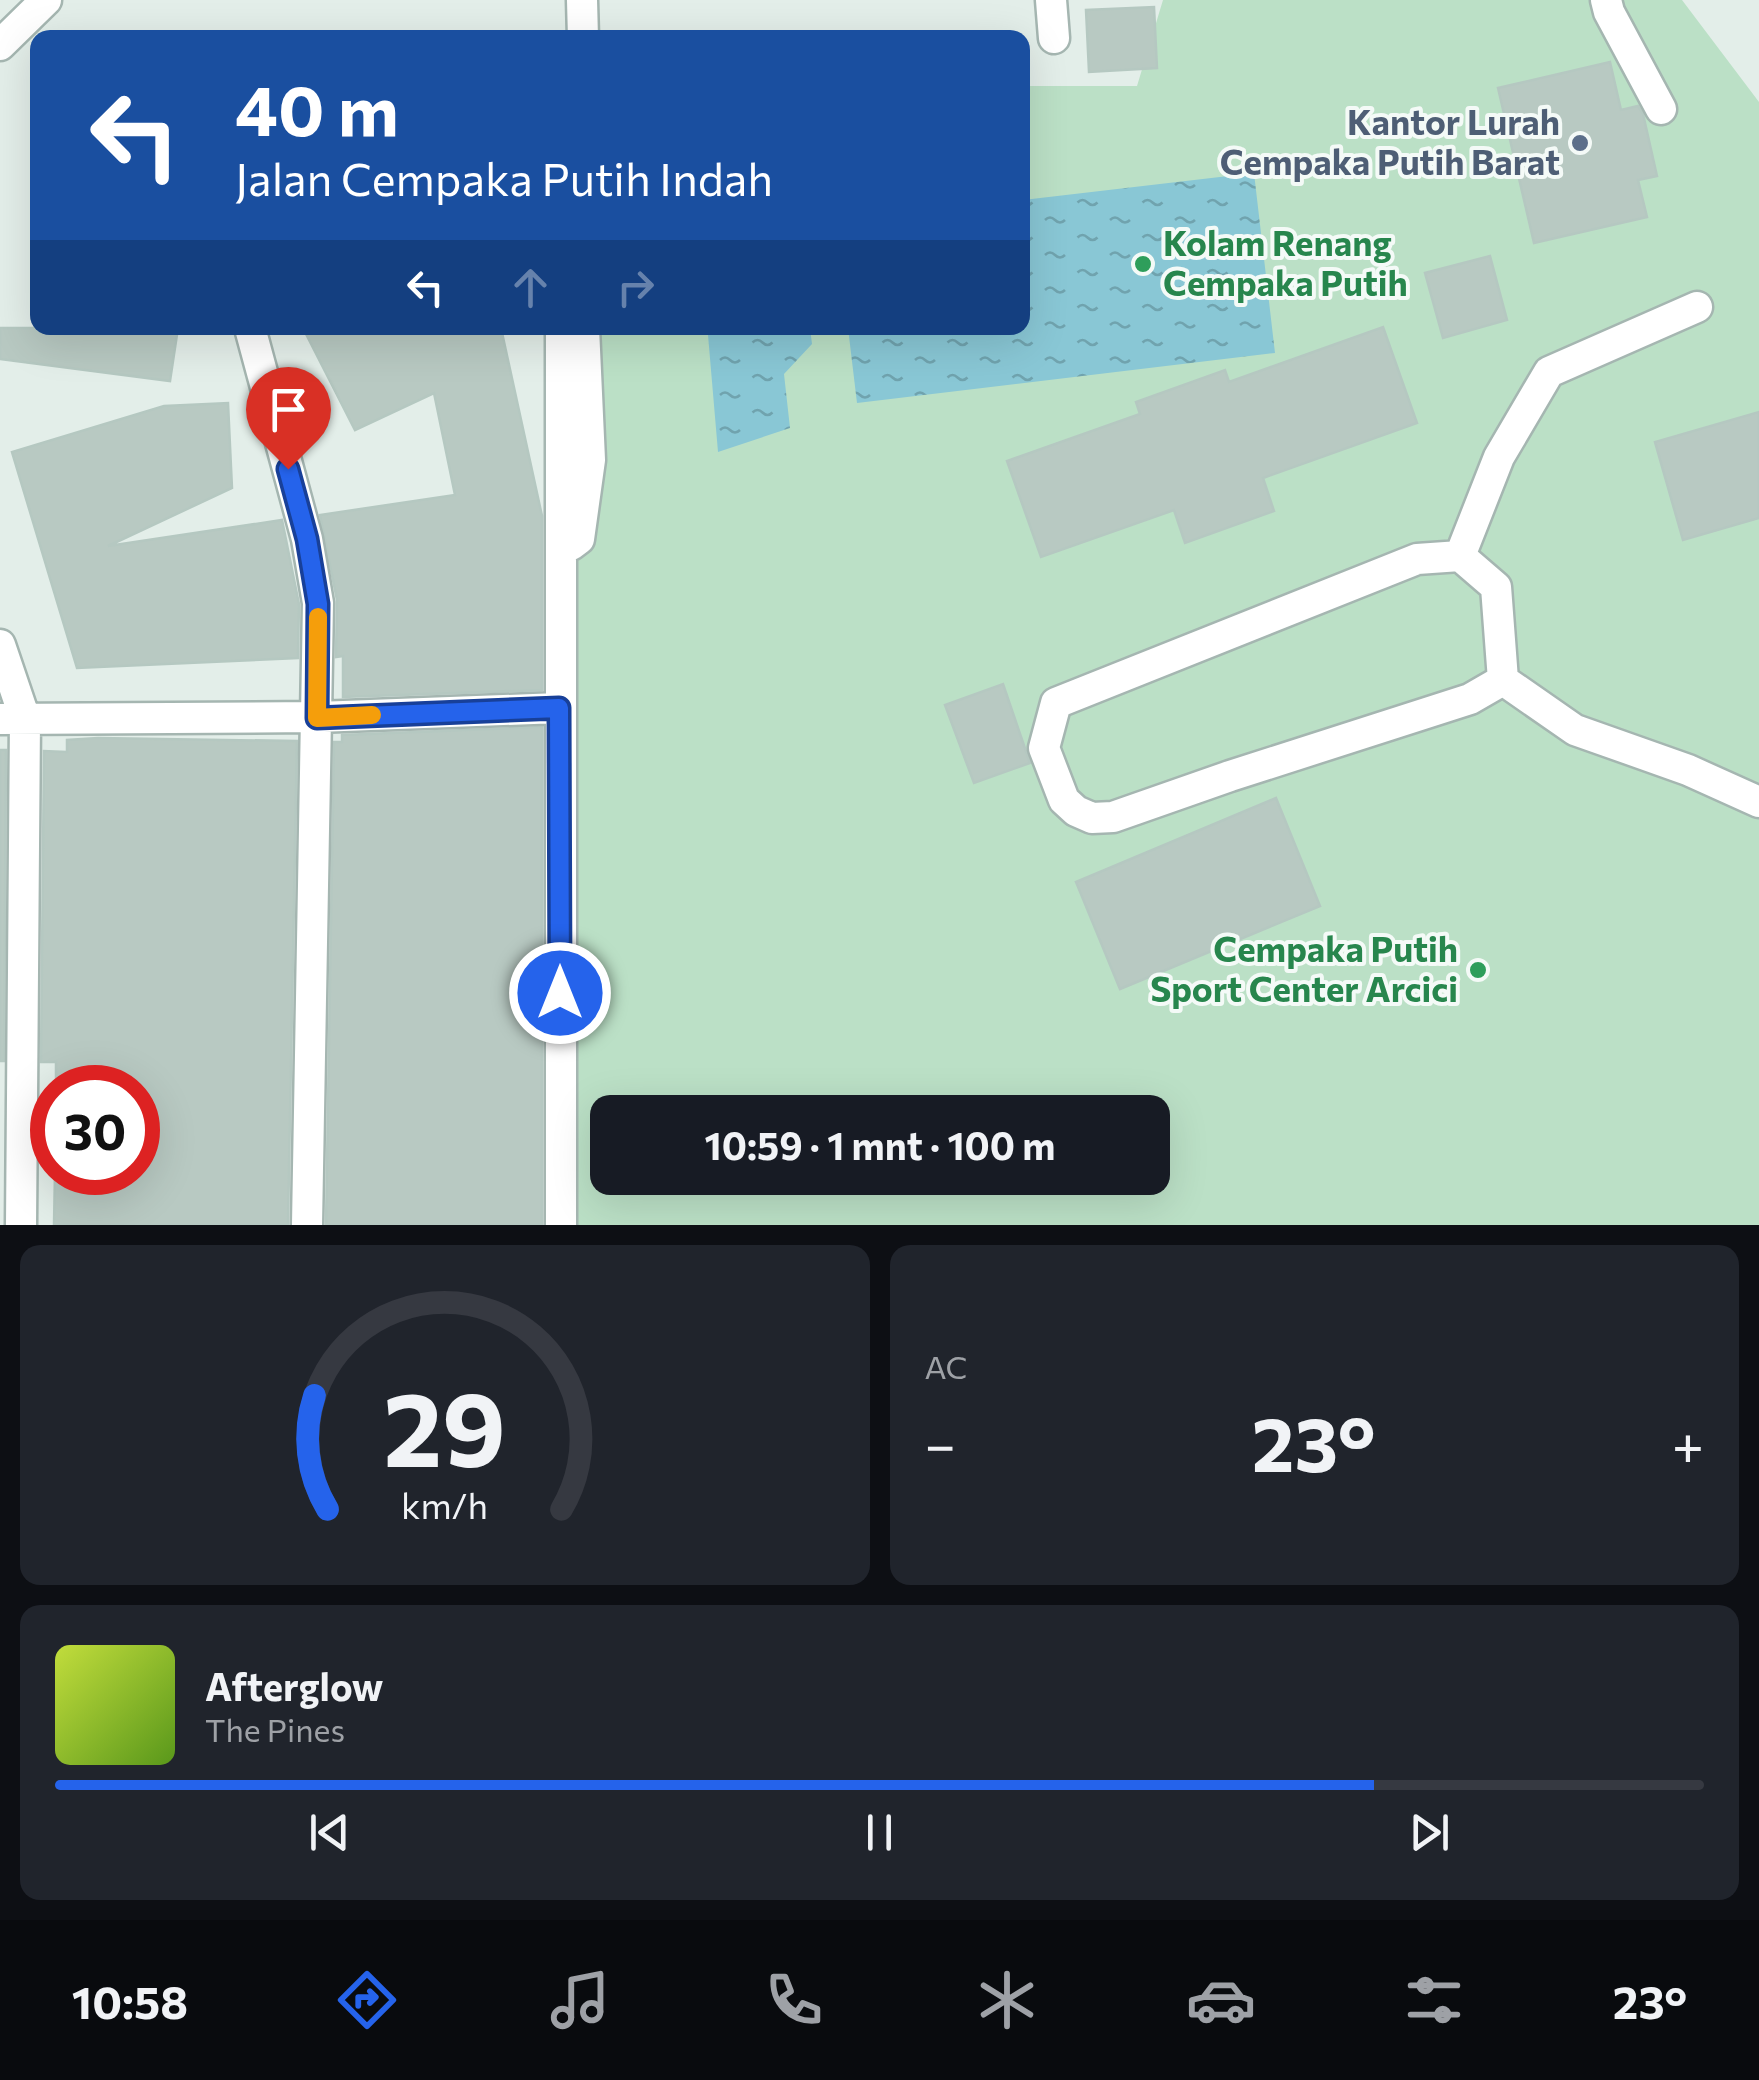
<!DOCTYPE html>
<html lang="id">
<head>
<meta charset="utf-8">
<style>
	:root { --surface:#171b24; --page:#20242c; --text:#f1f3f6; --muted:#9ea1a6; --line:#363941; --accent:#2563eb }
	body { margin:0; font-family:Commissioner,sans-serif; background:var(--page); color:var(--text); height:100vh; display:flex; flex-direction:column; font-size:38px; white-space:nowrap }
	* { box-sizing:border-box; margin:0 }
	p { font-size:32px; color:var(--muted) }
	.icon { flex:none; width:55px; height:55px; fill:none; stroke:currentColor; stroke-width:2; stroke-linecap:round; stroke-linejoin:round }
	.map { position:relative; height:1225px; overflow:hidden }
	.details { display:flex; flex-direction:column; gap:20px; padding:20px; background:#0d0f14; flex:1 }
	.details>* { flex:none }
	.guide { position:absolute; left:30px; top:30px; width:1000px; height:305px; border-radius:20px; box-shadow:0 10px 40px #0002; background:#1a4fa0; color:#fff; overflow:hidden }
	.speed { position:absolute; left:30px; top:1065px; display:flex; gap:20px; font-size:50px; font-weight:700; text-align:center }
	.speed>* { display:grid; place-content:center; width:130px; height:130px; border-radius:50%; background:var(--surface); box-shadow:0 10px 40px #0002; line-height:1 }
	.speed .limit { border:15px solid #d22; background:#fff; color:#111 }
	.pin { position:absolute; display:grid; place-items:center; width:85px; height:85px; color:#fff; margin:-102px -42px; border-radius:50% 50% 50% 0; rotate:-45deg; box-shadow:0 0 10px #0007 }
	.pin .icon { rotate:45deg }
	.me { position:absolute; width:110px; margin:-55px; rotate:0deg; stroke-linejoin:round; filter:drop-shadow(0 0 8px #0008) }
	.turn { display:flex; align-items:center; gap:35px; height:210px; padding:0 40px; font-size:45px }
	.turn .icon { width:130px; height:130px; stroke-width:2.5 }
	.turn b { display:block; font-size:70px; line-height:85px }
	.lanes { display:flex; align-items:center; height:95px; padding:0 40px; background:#0003; justify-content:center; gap:50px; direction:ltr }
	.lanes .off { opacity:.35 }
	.big { font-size:75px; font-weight:700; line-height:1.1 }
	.details .card { flex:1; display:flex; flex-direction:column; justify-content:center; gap:15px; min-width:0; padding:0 35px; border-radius:20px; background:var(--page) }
	.details .dial { align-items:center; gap:0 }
	.dial svg { height:260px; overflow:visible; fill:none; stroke:var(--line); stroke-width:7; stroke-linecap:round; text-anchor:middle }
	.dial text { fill:var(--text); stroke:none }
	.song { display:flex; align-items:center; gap:30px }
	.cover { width:120px; height:120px; border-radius:15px; background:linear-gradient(135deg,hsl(70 70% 55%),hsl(90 70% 35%)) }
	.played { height:10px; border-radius:5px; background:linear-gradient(90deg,var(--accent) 80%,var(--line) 80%) }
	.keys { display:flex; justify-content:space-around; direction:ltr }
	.heat { display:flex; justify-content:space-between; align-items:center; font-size:55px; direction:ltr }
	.details .tiles { flex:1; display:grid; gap:20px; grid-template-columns:1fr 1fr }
	.card:last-child { grid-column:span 2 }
	.trip { position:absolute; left:590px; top:1095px; width:580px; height:100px; border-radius:20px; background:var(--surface); box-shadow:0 10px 40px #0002; font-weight:700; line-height:100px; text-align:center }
	.dock { display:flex; height:160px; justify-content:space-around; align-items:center; background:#090b0e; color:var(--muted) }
	.dock .icon { width:70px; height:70px }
	.dock .on { color:var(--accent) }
	.dock b { font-size:45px; color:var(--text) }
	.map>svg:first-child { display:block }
	.pitch { fill:#bbe0c6; fill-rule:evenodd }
	.water { fill:url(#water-ripples) }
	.building { fill:#b8c9c2; stroke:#b5c8c1; stroke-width:2.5 }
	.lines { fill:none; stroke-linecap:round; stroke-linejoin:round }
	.minor-casing { stroke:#a5b6b1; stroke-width:35 }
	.minor { stroke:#fff; stroke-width:30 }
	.route-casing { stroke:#184099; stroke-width:25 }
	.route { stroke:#2563eb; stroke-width:18 }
	.slow { stroke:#f59e0b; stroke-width:18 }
	.service-dot { fill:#5c6f8a; stroke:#f4faf7; stroke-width:4 }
	.leisure-dot { fill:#2e9e5b; stroke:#f4faf7; stroke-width:4 }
	.labels { text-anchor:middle; stroke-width:8; stroke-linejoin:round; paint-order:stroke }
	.service-label { font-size:35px; font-weight:bold; fill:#4e5e75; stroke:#f4faf7; text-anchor:end }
	.leisure-label { font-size:35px; font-weight:bold; fill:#27864d; stroke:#f4faf7; text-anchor:start }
</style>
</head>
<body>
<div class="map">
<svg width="1759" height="1225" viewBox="0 0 1759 1225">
	<defs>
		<pattern id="water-ripples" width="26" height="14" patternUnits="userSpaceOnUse" patternTransform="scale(2.5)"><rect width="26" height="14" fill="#89c7d5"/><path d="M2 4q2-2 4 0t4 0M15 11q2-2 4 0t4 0" fill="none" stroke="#70a3ae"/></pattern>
	</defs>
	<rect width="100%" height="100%" fill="#e3eee9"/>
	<path class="pitch" d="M 1163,0 L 1682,0 L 1759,102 L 1759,1225 L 571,1225 L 573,540 L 594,328 L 1022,328 L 1023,86 L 1137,86 ZM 608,1112 L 1152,1112 L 1152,1178 L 608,1178 Z"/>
	<path class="water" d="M 1254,173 L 1275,353 L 857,403 L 848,328 L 1022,328 L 1023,200 Z
		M 715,328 L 810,328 L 812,344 L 784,374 L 790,428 L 718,452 L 708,335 Z"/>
	<path class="building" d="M 1154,7 L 1157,68 L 1089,72 L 1086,10 Z
		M 1610,62 L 1621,110 L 1638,106 L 1643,114 L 1657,176 L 1638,180 L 1647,217 L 1534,243 L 1498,88 Z
		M 1490,256 L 1507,320 L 1443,338 L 1425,273 Z
		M 1383,327 L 1417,423 L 1263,478 L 1274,511 L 1185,543 L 1174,510 L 1041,557 L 1007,461 L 1140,414 L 1136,402 L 1225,370 L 1229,382 Z
		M 0,328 L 178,328 L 170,381 L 0,359 Z
		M 303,328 L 501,328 L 542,516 L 542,690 L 343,697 L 343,656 L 336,657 L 337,600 L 320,515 L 455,495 L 434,393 L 355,430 Z
		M 228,403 L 232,488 L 108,546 L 282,520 L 299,604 L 298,658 L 77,668 L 12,452 L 164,406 Z
		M 1759,412 L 1759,518 L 1683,540 L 1655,442 Z
		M 1003,684 L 1030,763 L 974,783 L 945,705 Z
		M 542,727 L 542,1225 L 326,1225 L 334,742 L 342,742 L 342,735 Z
		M 98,738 L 297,741 L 288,1225 L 54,1225 L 55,1172 L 138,1172 L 138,1088 L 56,1088 L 56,1062 L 41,1062 L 44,751 L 67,752 L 67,740 Z
		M 0,750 L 6,750 L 4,1061 L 0,1061 Z
		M 1276,798 L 1320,906 L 1120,989 L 1076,882 Z"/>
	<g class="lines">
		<defs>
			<path id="minor" d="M 582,0 L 583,38
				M 1051,0 L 1054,38
				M 1606,0 L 1609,12 L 1661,109
				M 0,45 L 46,0
				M 250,328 L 307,539 L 318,603 L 307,1225
				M 561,331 L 561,1225
				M 571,545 L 579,539 L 590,460 L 584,328
				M 1460,556 L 1496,587 L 1503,680 L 1470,699 L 1230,776 L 1113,817 L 1092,818 L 1076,811 L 1064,800 L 1044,748 L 1056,703 L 1417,559 Z
				M 1460,556 L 1499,457 L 1549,372 L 1697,307
				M 0,645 L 25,719 L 21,1225
				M 1503,680 L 1575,730 L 1688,770 L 1759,802
				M 0,719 L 317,717 L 559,708"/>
		</defs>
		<use href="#minor" class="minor-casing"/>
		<use href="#minor" class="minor"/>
	</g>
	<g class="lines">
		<defs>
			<path id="route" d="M 288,469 L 307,539 L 318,604 L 317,718 L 559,708 L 560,993"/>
		</defs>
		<use href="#route" class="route-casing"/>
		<use href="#route" class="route"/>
		<path class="slow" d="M 318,617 L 317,718 L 372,715"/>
	</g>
	<circle class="service-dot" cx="1580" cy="143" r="10"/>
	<g class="leisure-dot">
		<circle cx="1143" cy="264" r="10"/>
		<circle cx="1478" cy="970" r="10"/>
	</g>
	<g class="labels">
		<g class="service-label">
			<text x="1560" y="135">Kantor Lurah<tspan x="1560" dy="40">Cempaka Putih Barat</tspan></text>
		</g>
		<g class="leisure-label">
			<text x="1163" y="256">Kolam Renang<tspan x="1163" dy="40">Cempaka Putih</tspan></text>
			<text x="1458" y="962" text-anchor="end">Cempaka Putih<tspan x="1458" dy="40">Sport Center Arcici</tspan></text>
		</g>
	</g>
</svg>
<div class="speed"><div class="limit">30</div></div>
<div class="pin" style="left:288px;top:469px;background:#d93025"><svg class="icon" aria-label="arrive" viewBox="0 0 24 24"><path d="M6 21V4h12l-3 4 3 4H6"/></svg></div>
<svg class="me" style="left:560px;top:993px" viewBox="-20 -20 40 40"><circle r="17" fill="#2563eb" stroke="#fff" stroke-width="3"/><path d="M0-11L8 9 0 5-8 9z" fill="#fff"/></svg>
<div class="trip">10:59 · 1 mnt · 100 m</div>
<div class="guide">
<div class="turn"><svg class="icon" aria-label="left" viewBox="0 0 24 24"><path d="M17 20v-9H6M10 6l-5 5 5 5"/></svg><div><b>40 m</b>Jalan Cempaka Putih Indah</div></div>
<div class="lanes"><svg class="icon" aria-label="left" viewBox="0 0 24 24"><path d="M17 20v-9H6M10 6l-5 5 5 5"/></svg><svg class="icon off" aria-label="ahead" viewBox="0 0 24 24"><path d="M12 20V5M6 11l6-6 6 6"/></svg><svg class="icon off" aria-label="right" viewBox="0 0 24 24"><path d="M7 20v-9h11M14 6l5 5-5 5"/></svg></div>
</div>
</div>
<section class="details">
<div class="tiles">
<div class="card dial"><svg viewBox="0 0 100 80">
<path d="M14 69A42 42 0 1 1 86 69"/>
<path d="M14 69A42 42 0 0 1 10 34" stroke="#2563eb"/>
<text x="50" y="56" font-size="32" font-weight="700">29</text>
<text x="50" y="72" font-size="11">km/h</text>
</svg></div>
<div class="card"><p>AC</p>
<div class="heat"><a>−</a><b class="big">23°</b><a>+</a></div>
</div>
<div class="card">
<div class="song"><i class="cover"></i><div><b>Afterglow</b><p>The Pines</p></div></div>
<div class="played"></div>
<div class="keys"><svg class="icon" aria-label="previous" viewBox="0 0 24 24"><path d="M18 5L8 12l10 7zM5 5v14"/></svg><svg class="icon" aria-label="pause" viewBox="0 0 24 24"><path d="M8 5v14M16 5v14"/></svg><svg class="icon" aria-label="next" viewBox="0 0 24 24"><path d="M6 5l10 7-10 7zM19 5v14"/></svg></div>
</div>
</div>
</section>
<nav class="dock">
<b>10:58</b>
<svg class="icon on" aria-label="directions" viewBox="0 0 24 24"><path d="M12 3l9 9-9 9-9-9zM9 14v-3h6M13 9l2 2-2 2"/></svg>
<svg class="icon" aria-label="music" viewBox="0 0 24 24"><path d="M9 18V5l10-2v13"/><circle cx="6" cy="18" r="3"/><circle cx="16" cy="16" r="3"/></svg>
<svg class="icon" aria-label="phone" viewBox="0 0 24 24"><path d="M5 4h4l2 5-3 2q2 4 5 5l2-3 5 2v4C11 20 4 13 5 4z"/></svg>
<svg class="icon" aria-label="climate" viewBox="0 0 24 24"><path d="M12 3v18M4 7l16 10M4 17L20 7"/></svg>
<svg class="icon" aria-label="car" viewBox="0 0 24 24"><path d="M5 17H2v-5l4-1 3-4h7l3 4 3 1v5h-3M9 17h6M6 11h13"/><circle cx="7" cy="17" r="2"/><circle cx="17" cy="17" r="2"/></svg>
<svg class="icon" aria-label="filters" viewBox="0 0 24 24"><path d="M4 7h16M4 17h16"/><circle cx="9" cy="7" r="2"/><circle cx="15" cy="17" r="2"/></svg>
<b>23°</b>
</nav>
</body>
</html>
